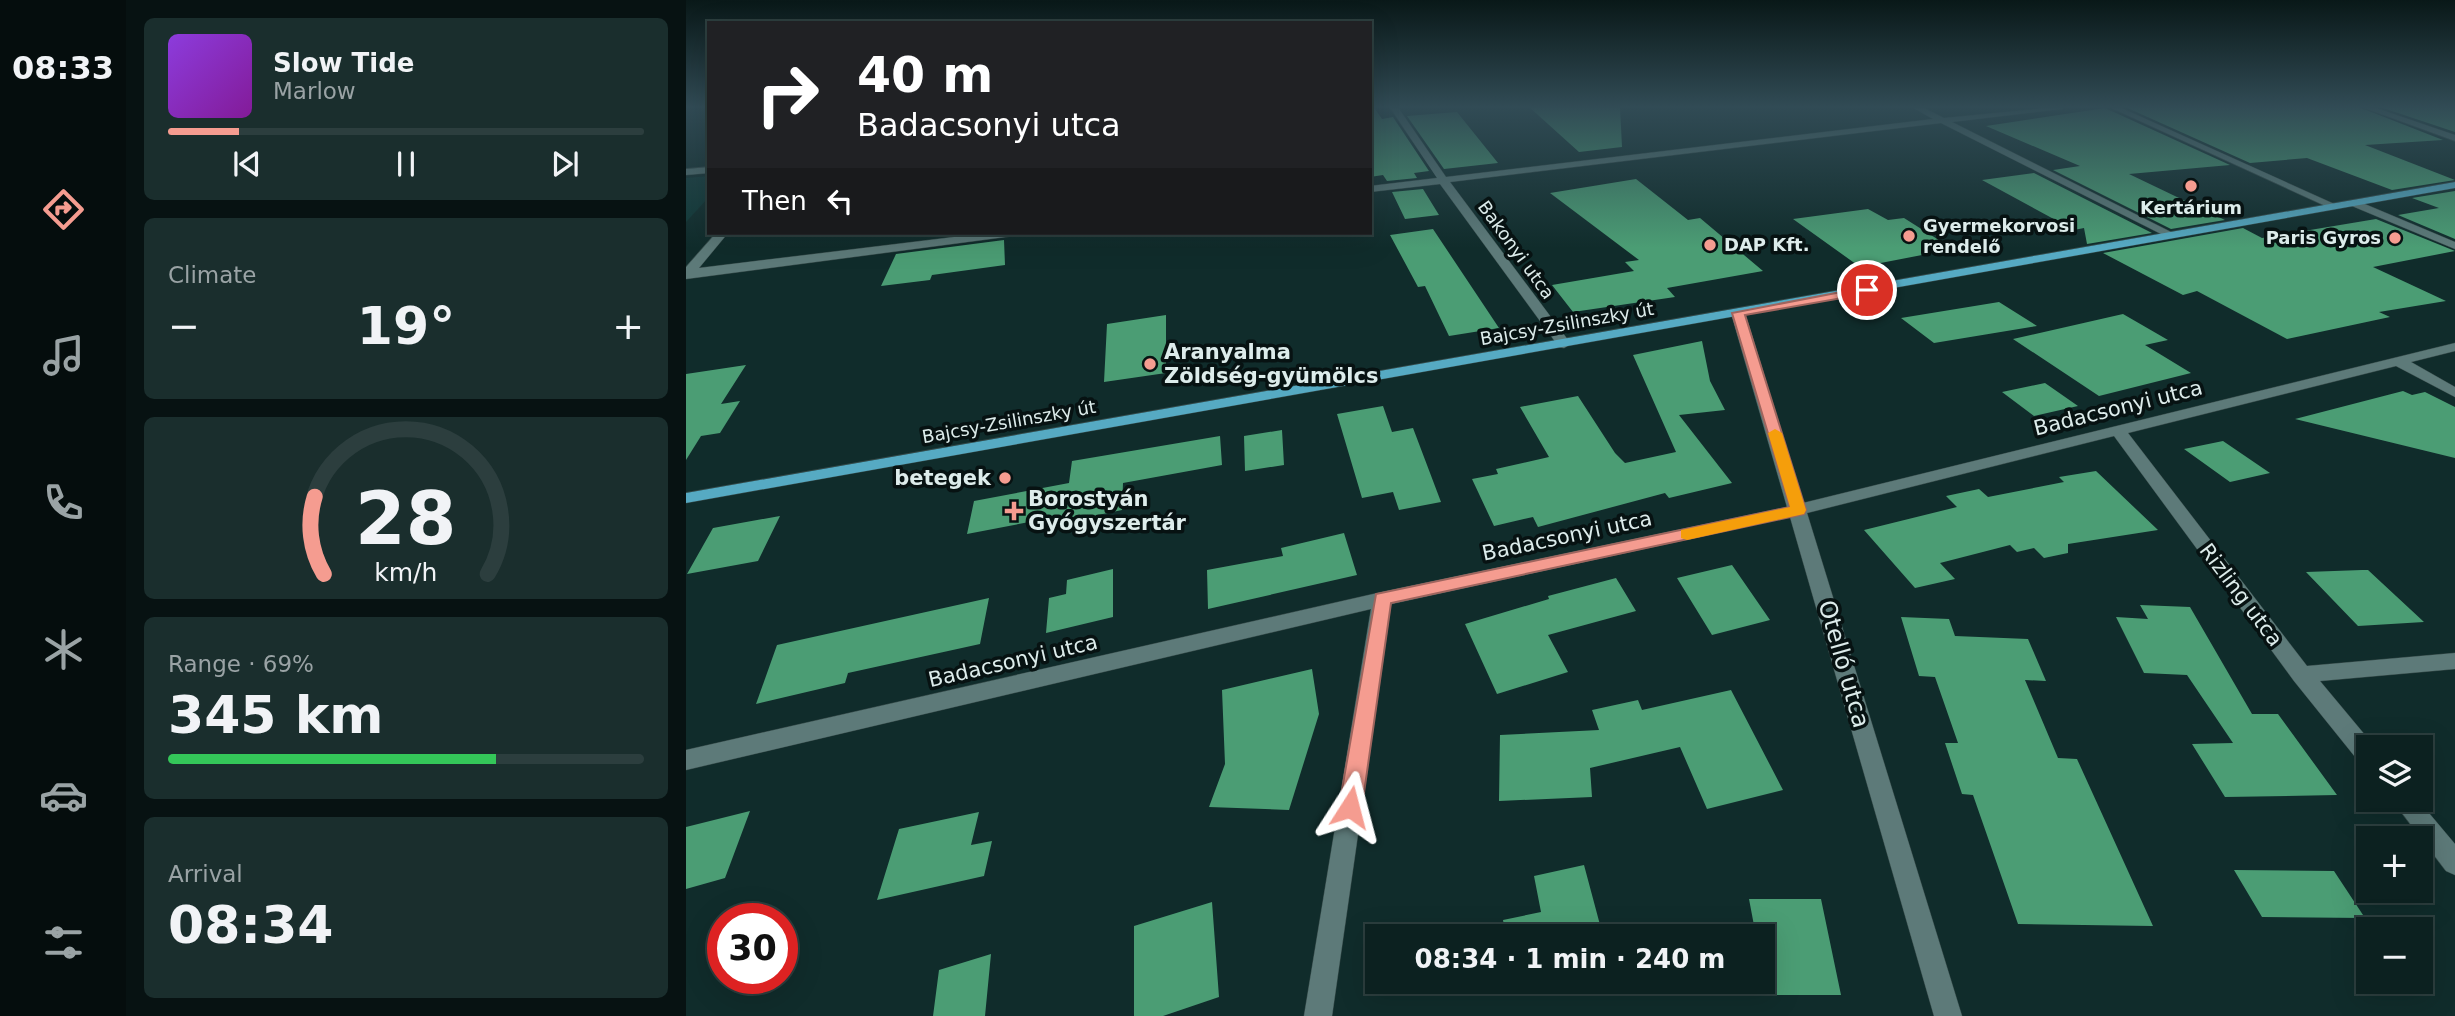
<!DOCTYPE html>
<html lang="en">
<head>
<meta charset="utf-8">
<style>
	:root { --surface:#0c2120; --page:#1a2e2d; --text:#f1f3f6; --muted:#9aa3a5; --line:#2c3e3e; --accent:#f59c90 }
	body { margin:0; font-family:"DejaVu Sans",sans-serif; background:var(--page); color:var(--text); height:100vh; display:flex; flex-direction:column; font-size:26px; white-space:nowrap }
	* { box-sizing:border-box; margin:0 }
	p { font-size:23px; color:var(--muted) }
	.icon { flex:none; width:38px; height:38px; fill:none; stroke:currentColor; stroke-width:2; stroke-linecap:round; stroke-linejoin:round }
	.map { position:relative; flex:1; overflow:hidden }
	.details { display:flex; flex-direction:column; gap:18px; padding:18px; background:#071212; width:560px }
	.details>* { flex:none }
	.top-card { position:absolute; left:21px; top:21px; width:665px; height:214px; border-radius:0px; box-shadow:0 7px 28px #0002,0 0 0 2px var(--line); background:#202124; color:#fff; overflow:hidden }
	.buttons { position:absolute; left:1670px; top:735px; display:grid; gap:14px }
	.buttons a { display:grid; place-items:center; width:77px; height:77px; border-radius:0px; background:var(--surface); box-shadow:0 7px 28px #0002,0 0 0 2px var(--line); font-size:35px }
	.speed { position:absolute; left:21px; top:903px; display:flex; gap:14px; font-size:35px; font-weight:700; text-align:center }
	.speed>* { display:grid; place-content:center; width:91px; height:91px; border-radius:50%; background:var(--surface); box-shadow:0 7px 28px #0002,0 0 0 2px var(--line); line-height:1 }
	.speed .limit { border:10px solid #d22; background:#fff; color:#111 }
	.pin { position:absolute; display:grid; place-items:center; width:60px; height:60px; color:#fff; margin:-30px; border:4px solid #fff; border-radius:50%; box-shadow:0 2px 7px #0007 }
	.me { position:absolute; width:77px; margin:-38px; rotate:9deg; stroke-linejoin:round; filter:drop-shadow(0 0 5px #0008) }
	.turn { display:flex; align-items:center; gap:24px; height:147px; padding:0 35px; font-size:32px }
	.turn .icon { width:91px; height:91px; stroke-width:2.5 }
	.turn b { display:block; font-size:49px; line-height:60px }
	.then { display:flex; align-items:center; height:66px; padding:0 35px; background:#0003; gap:14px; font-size:26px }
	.big { font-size:52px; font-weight:800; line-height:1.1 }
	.details .widget { flex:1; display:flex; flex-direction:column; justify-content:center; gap:10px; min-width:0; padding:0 24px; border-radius:10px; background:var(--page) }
	.details .dial { align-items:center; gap:0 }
	.dial svg { height:182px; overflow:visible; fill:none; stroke:var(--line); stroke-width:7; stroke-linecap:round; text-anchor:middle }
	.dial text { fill:var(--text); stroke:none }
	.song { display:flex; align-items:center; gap:21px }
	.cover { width:84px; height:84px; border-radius:10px; background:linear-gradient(135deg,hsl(270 70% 55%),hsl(290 70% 35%)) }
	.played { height:7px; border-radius:4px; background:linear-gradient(90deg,var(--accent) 15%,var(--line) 15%) }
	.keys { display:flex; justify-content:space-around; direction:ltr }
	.heat { display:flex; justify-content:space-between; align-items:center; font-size:38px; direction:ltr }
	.charge { height:10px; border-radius:5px; background:linear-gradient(90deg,#34c759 69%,var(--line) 0) }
	.trip { position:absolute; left:679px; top:924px; width:410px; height:70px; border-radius:0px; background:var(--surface); box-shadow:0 7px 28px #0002,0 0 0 2px var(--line); font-weight:800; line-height:70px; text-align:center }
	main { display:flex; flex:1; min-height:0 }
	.tab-bar { display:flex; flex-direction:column; width:126px; justify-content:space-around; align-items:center; background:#050d0d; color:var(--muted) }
	.tab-bar .icon { width:49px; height:49px }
	.tab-bar .active { color:var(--accent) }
	.tab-bar b { font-size:32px; color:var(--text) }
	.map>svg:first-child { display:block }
	.built { fill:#103836 }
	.building { fill:#4b9d74 }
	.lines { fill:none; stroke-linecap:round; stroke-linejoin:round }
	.minor-casing { stroke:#354948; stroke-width:1 }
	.major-casing { stroke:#354948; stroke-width:1 }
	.minor { fill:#5d7a79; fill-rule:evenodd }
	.major { fill:#56aac3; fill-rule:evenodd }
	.route { fill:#f59c90; stroke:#9f655e; stroke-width:2 }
	.slow { fill:#f59e0b }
	.poi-dot { fill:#f59c90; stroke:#071212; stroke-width:2.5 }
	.labels { text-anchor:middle; stroke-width:7; stroke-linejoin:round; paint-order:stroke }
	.far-poi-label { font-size:18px; font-weight:bold; fill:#ddeceb; stroke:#071212; text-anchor:start }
	.far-street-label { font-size:18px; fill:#ddeceb; stroke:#071212 }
	.poi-label { font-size:21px; font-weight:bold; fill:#ddeceb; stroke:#071212; text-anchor:start }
	.street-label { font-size:21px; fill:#ddeceb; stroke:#071212 }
	.near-street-label { font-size:24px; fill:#ddeceb; stroke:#071212 }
</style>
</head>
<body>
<main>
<nav class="tab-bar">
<b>08:33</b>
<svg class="icon active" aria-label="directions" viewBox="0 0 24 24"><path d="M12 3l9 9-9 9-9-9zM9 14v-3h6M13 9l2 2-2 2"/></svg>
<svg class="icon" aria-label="music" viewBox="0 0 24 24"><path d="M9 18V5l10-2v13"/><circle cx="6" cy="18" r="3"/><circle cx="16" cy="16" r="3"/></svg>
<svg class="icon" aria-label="phone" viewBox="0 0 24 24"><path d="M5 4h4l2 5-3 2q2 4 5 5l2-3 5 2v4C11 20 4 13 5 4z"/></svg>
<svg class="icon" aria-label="climate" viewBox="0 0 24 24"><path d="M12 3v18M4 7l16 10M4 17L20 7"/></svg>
<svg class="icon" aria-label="car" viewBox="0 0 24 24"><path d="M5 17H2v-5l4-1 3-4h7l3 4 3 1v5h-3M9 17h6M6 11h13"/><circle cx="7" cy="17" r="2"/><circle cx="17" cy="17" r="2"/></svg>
<svg class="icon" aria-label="filters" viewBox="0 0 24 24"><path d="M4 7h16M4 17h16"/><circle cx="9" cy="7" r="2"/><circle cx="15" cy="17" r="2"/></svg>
</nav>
<section class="details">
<div class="widget">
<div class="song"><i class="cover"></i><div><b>Slow Tide</b><p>Marlow</p></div></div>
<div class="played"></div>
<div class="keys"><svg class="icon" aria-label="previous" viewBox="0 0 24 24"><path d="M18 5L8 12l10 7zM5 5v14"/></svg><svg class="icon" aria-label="pause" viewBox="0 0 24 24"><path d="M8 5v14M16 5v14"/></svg><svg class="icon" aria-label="next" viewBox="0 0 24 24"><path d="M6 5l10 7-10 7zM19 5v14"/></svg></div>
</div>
<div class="widget"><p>Climate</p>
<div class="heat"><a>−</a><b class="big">19°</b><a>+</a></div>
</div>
<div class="widget dial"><svg viewBox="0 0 100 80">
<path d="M14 69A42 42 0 1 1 86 69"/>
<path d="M14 69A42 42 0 0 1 10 35" stroke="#f59c90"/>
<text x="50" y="56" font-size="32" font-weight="700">28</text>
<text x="50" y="72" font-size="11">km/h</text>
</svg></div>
<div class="widget"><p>Range · 69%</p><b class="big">345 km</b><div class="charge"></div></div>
<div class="widget"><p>Arrival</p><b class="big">08:34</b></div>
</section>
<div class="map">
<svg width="1769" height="1016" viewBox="0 0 1769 1016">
	<rect width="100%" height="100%" fill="#102c2b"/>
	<path class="built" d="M 23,176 L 23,197 L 0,222 L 0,178 Z"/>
	<path class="building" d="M 687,106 L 696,119 L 707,117 L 743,171 L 728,173 L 731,178 L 701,181 L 697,175 L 684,177 L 684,107 Z
		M 842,106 L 934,106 L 936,147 L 893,152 Z
		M 1437,106 L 1670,106 L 1757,140 L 1679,145 L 1769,180 L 1706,190 L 1621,158 L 1564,163 Z
		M 1691,106 L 1769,106 L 1769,132 Z
		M 1419,108 L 1544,165 L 1443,174 L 1539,220 L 1485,229 L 1367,170 L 1394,166 L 1300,126 Z
		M 771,112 L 812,163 L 758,169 L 721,116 Z
		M 1348,173 L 1466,233 L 1401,244 L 1398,228 L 1388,230 L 1296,180 Z
		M 950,179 L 1002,220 L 1014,218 L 1077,271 L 981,288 L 989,297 L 887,312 L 866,285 L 948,271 L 939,262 L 953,260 L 864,193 Z
		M 737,189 L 753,215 L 719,219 L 706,192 Z
		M 1769,191 L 1769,239 L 1712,215 L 1753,208 L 1726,198 Z
		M 1182,209 L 1202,220 L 1218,218 L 1267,249 L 1174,267 L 1107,219 Z
		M 1690,219 L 1769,251 L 1687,267 L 1760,301 L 1693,312 L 1704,317 L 1601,339 L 1511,291 L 1497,295 L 1417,253 L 1557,228 L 1576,238 Z
		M 747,229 L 813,328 L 763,336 L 739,286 L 732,287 L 704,235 Z
		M 318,240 L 319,265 L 246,275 L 244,280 L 195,286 L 210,254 Z
		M 1313,302 L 1351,326 L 1248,343 L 1215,318 Z
		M 1437,314 L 1482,340 L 1459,345 L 1505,373 L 1413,396 L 1327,339 Z
		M 480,315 L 480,373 L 418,382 L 421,324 Z
		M 1016,341 L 1024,381 L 1039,410 L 993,415 L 1046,483 L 983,498 L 979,493 L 852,527 L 847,517 L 808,526 L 786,479 L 812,474 L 810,469 L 863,457 L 834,407 L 892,396 L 929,453 L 939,463 L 990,452 L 947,355 Z
		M 60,365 L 35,404 L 54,401 L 34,433 L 15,436 L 0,460 L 0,374 Z
		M 1359,383 L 1392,406 L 1348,416 L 1316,392 Z
		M 1717,391 L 1726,395 L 1739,392 L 1769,407 L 1769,458 L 1609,419 Z
		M 697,406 L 706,432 L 727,428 L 755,502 L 713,510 L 707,492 L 676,498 L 651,414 Z
		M 596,430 L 598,465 L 559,471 L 558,436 Z
		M 534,436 L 536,465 L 437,483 L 436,510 L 379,522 L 380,515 L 281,534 L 288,501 L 383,483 L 386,461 Z
		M 1537,441 L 1584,473 L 1544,482 L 1498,449 Z
		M 1410,471 L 1472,530 L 1382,544 L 1382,553 L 1358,558 L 1348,548 L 1331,552 L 1324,545 L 1254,563 L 1269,579 L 1229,588 L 1178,530 L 1271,507 L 1260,496 L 1293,489 L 1302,497 L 1378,482 L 1373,477 Z
		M 94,516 L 72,561 L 1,574 L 27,528 Z
		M 658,533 L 671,575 L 522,609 L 521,570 L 597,556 L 595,548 Z
		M 1046,565 L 1084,620 L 1026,635 L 991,578 Z
		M 427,569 L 427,617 L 360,633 L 363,598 L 380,594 L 381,580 Z
		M 1676,570 L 1682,570 L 1738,622 L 1672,626 L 1620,572 Z
		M 930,578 L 950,611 L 862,635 L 882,672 L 811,694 L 779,624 L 863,599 L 862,596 Z
		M 303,598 L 294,644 L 162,673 L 159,683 L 70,704 L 91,645 Z
		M 1454,605 L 1504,607 L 1566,714 L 1592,714 L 1651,795 L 1539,797 L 1506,744 L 1547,743 L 1501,675 L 1458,673 L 1430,617 L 1462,619 Z
		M 1215,617 L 1263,619 L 1269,636 L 1342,639 L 1360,681 L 1339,680 L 1372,758 L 1391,759 L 1467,926 L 1332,924 L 1287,795 L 1276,794 L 1259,743 L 1272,743 L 1249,677 L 1233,676 Z
		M 626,669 L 633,714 L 603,810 L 523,807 L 539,764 L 536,690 Z
		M 1045,690 L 1097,790 L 1021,809 L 994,747 L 904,768 L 906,797 L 813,801 L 814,735 L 913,730 L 906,710 L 952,700 L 956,710 Z
		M 64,811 L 39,878 L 0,889 L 0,827 Z
		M 293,812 L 285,845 L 306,841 L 298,876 L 191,900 L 213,829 Z
		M 898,865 L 917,936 L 820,936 L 817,920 L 855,912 L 848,876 Z
		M 1548,870 L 1648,871 L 1679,918 L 1576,917 Z
		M 1063,899 L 1135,899 L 1155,995 L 1079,995 L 1076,936 L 1070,936 Z
		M 526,902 L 533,997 L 477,1016 L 448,1016 L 448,926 Z
		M 305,954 L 299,1016 L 247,1016 L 253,970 Z"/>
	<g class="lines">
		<defs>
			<path id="minor" d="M 703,106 L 711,106 L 760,177 L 1247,119 L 1224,106 L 1234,106 L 1258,118 L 1380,106 L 1376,109 L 1266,122 L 1493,236 L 1483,238 L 1255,123 L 764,182 L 885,344 L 878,348 L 873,347 L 754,184 L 684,192 L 684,186 L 751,178 Z
				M 1421,106 L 1431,106 L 1655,207 L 1646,209 Z
				M 1673,106 L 1684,106 L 1769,135 L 1769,141 Z
				M 23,167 L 23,173 L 0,175 L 0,169 Z
				M 1666,202 L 1674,202 L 1769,242 L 1769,249 L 1666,206 Z
				M 30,233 L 42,233 L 13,268 L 301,233 L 333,233 L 327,236 L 0,279 L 0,267 Z
				M 1052,309 L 1059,313 L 1117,503 L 1769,343 L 1769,351 L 1725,362 L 1769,387 L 1769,397 L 1710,366 L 1442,433 L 1621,666 L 1769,653 L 1769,669 L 1634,681 L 1689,747 L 1682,747 L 1682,766 L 1674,763 L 1608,681 L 1428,436 L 1121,513 L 1276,1016 L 1248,1016 L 1104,517 L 705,604 L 646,1016 L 618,1016 L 685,609 L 0,770 L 0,750 L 696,592 L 1101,507 L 1045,313 Z
				M 1706,800 L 1732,800 L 1769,844 L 1769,875 L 1760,871 Z"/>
			<path id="major" d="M 1769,182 L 1769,188 L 0,503 L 0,493 Z"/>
		</defs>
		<use href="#minor" class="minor-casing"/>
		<use href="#major" class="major-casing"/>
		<use href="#minor" class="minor"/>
		<use href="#major" class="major"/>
	</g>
	<linearGradient id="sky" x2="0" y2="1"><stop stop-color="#091818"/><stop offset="0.43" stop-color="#314b55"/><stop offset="1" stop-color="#314b55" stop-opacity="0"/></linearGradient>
	<rect width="1769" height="248" fill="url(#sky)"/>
	<path class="route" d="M 1181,287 L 1185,288 L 1185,293 L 1059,315 L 1120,510 L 1118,514 L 705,603 L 676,807 L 672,814 L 664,817 L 657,814 L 653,807 L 690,594 L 1104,507 L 1046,313 Z"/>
	<path class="slow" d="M 1089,429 L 1096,433 L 1120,510 L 1118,514 L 1001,540 L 995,538 L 995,530 L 1104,507 L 1082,433 Z"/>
	<g class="poi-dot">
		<circle cx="1505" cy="186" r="7"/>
		<circle cx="1223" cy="236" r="7"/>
		<circle cx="1709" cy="238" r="7"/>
		<circle cx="1024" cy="245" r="7"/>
		<circle cx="464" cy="364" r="7"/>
		<circle cx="319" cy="478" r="7"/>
		<path d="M324.5 500.5h7v7h7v7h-7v7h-7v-7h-7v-7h7z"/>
	</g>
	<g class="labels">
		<g class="far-poi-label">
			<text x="1505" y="214" text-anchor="middle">Kertárium</text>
			<text x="1237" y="232">Gyermekorvosi<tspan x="1237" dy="21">rendelő</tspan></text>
			<text x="1695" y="244" text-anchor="end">Paris Gyros</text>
			<text x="1038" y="251">DAP Kft.</text>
		</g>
		<g class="far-street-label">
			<text transform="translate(830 250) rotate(54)" y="6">Bakonyi utca</text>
			<text transform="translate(881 324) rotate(-10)" y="6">Bajcsy-Zsilinszky út</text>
			<text transform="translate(323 422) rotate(-10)" y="6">Bajcsy-Zsilinszky út</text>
		</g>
		<g class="poi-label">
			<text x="478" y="359">Aranyalma<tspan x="478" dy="24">Zöldség-gyümölcs</tspan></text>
			<text x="305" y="485" text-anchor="end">betegek</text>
			<text x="342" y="506">Borostyán<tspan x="342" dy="24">Gyógyszertár</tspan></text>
		</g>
		<g class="street-label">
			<text transform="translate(1432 408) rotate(-14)" y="7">Badacsonyi utca</text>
			<text transform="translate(881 536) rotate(-12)" y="7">Badacsonyi utca</text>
			<text transform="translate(1555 595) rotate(53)" y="7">Rizling utca</text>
			<text transform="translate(327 661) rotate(-13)" y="7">Badacsonyi utca</text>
		</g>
		<g class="near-street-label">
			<text transform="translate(1158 664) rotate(74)" y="8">Otelló utca</text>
		</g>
	</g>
</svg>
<div class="buttons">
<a><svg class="icon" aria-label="layers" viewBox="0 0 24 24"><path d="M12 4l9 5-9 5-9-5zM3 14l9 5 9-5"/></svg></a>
<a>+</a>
<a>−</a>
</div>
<div class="speed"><div class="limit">30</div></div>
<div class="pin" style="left:1181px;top:290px;background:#d93025"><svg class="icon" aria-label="arrive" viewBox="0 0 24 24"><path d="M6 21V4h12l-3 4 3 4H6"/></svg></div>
<svg class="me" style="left:664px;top:807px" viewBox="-20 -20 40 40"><path d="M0-17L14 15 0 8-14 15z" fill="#f59c90" stroke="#fff" stroke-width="4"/></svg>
<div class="trip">08:34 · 1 min · 240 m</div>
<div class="top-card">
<div class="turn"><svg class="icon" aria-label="right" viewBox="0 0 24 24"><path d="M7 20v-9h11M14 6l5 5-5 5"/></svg><div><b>40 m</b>Badacsonyi utca</div></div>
<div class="then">Then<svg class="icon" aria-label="left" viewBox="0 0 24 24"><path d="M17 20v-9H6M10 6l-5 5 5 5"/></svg></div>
</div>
</div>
</main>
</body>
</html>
